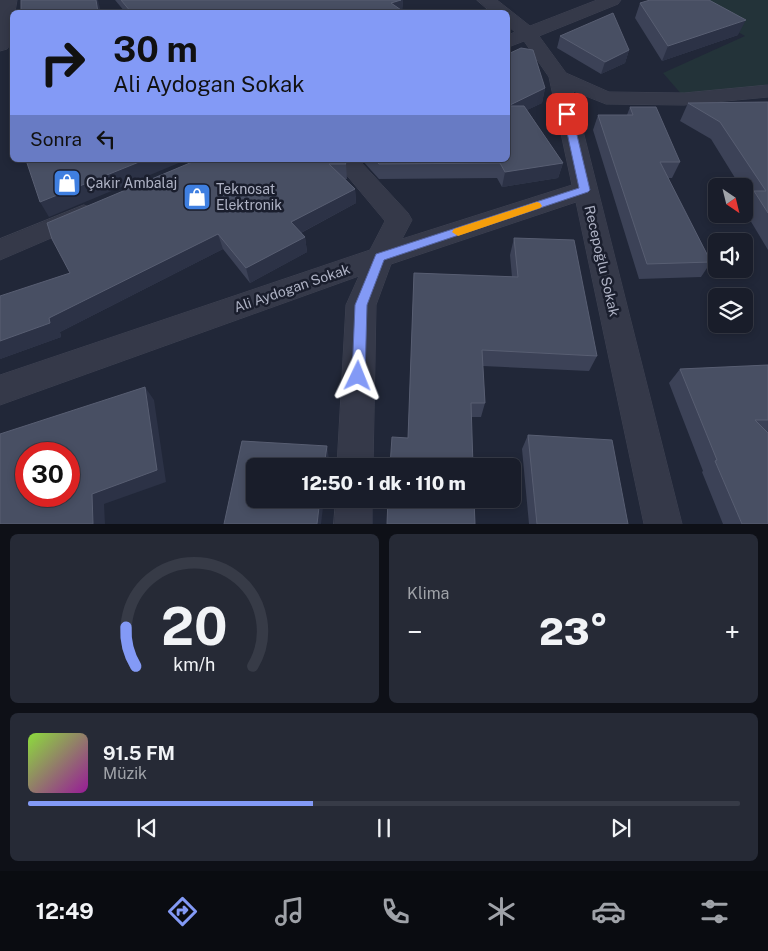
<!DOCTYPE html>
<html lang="tr">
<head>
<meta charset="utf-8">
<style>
	:root { --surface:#191d2a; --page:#262a36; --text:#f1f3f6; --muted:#9fa2a8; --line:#373b47; --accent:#839af6 }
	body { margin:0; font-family:"Public Sans",sans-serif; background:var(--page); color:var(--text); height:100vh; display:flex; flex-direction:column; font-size:19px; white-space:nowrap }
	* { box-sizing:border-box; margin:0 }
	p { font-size:16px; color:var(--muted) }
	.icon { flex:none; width:28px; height:28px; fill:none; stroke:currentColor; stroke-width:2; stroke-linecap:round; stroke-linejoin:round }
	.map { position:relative; height:524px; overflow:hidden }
	.panel { display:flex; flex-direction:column; gap:10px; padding:10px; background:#0e1017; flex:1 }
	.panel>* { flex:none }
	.hud { position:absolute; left:10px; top:10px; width:500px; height:152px; border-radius:8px; box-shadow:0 2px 8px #0003,0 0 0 1px var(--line); background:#839af6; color:#111; overflow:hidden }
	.needle { width:32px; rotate:145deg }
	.controls { position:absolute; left:708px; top:178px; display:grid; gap:10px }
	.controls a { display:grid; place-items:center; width:45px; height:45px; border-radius:8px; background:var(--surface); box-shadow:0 2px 8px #0003,0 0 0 1px var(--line); font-size:25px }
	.speed { position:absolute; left:15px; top:442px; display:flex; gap:10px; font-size:25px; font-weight:700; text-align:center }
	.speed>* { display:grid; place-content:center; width:65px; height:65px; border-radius:50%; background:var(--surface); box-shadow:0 2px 8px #0003,0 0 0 1px var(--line); line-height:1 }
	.speed .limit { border:8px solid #d22; background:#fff; color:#111 }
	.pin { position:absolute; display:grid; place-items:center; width:42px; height:42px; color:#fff; margin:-21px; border-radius:10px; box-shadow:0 2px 8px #0006 }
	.me { position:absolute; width:55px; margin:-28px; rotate:2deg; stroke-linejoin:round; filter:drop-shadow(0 0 4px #0008) }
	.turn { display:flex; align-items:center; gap:18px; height:105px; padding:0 20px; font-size:22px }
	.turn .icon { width:65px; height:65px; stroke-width:2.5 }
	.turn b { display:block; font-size:35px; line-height:42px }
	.then { display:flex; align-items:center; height:48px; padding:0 20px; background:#0003; gap:10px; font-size:19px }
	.big { font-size:38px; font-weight:800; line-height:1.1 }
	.panel .card { flex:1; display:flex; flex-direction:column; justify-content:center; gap:8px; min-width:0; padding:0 18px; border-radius:8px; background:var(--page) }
	.panel .dial { align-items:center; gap:0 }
	.dial svg { height:130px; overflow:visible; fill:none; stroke:var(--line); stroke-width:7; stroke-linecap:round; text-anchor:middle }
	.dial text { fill:var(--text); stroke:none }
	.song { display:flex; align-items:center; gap:15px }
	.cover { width:60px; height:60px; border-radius:8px; background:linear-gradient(135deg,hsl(90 70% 55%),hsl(300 70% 35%)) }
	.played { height:5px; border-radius:2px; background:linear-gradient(90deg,var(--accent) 40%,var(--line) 40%) }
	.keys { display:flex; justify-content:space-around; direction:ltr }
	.heat { display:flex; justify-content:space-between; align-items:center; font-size:28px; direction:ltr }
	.panel .tiles { flex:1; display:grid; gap:10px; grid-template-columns:1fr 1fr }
	.card:last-child { grid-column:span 2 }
	.trip { position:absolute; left:246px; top:458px; width:275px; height:50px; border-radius:8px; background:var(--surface); box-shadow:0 2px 8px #0003,0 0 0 1px var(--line); font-weight:800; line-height:50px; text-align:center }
	.menu { display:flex; height:80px; justify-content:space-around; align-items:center; background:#0a0c11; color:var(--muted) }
	.menu .icon { width:35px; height:35px }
	.menu .selected { color:var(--accent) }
	.menu b { font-size:22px; color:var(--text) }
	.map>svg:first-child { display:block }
	.green { fill:#233339 }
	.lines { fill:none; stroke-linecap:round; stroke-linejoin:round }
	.minor-casing { stroke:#3e4252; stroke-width:1 }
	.minor { fill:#353949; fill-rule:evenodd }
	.wall { fill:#3c4257 }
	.shaded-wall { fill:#2c3246 }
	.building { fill:#484f63; stroke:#585e72; fill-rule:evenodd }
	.route { fill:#839af6; stroke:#5564a0 }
	.slow { fill:#f59e0b }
	.labels { text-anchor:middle; stroke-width:5; stroke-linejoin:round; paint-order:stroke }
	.poi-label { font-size:14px; fill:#afb3c5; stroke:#1a1e2d; text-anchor:start }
	.street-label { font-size:14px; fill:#afb3c5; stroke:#1a1e2d }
</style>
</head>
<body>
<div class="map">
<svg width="768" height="524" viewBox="0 0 768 524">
	<rect width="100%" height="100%" fill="#212738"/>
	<path class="green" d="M 682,0 L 768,0 L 768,84 L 765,86 L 683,96 L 663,73 L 745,36 Z"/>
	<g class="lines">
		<defs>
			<path id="minor" d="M 0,0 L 17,0 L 15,12 L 12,12 L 10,45 L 7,49 L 0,51 Z
				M 477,0 L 497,0 L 530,26 L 597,0 L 621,0 L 618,4 L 539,36 L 566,73 L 609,92 L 684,93 L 768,85 L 768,97 L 684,105 L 606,104 L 573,91 L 682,524 L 644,524 L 576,202 L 391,264 L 376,305 L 373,466 L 337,466 L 346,305 L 359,276 L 0,405 L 0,375 L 370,250 L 385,221 L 334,160 L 359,160 L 408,213 L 412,220 L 402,239 L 572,185 L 549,77 L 524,41 L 511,46 L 508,45 L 508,35 L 515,32 L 508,26 L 508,12 L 491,12 Z
				M 84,205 L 93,208 L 97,214 L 93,220 L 0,260 L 0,239 Z
				M 336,499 L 372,499 L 372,524 L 334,524 Z"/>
		</defs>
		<use href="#minor" class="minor-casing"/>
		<use href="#minor" class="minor"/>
	</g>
	<path class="wall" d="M 115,0 L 403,0 L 402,11 L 404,12 L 125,12 Z
		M 640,3 L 738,35 L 662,61 L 635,18 Z
		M 560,36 L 629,50 L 625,63 L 601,74 L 557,48 Z
		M 508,54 L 545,88 L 542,103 L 527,110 L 563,163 L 558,178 L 502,187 L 497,178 L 379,179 L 362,160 L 508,160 Z
		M 768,102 L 768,250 L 744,210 L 744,207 L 749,200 L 744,192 L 744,186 L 740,186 L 711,139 L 680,121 L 688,103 Z
		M 630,107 L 680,162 L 672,178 L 668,178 L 711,262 L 701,277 L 639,279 L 593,130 L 598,115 L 627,115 Z
		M 197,160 L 346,164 L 347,179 L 345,179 L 355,189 L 356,203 L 301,233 L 305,237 L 307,252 L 250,283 L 223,249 L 60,332 L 61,337 L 0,359 L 70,273 Z
		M 514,238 L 597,356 L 589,371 L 483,366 L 485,403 L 481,417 L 471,417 L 408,438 L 414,273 L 512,277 L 510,255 Z
		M 768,365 L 768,432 L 767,432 L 768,524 L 723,524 L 702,472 L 703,471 L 669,383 L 680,369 Z
		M 528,435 L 628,524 L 529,524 L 522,449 Z"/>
	<path class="shaded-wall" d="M 96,0 L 98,0 L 101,12 L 98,12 Z
		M 401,0 L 403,0 L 402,12 L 391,3 Z
		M 746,20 L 738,35 L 662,61 L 668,46 Z
		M 629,50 L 625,63 L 601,74 L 605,62 Z
		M 545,88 L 542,103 L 508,119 L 508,106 Z
		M 144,160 L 186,160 L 49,217 L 40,202 Z
		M 563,163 L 558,178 L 502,187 L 505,172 Z
		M 355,189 L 356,203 L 293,237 L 291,222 Z
		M 218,234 L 223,249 L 60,332 L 61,337 L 0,359 L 0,341 L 49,318 Z
		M 305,237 L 307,252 L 250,283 L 246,268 Z
		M 145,387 L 154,400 L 166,482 L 104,504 L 105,524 L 93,524 L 92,494 Z
		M 327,446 L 329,459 L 328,466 L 324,466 Z
		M 320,499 L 324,499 L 321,524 L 317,524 Z"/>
	<path class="building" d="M 21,0 L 96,0 L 98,12 L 21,12 Z
		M 121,0 L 401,0 L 391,3 L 404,12 L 131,12 Z
		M 650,0 L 709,0 L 746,20 L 668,46 L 640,3 Z
		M 613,13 L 629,50 L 605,62 L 560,36 Z
		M 521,48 L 533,50 L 545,88 L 508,106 L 524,106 L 563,163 L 505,172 L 500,163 L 379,164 L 375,160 L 508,160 L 508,54 Z
		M 768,102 L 768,213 L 754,191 L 766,191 L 720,122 L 688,103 Z
		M 630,107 L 656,107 L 680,162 L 660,162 L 711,262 L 647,264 L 598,115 L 633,115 Z
		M 26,160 L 144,160 L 40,202 Z
		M 197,160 L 343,160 L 346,164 L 329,164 L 355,189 L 291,222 L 305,237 L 246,268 L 218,234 L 49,318 L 50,323 L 0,341 L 0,296 L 70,273 L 52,239 L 47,223 Z
		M 514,238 L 574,240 L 597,356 L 482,350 L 485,403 L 471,403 L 473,466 L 390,466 L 392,437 L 408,438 L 414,273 L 518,277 Z
		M 768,365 L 768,420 L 755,420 L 768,433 L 768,524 L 742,524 L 715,461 L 717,460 L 680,369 Z
		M 145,387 L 157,470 L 92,494 L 93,524 L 0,524 L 0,434 ZM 26,454 L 69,454 L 69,496 L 26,496 Z
		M 528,435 L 612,440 L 628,524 L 537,524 Z
		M 242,441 L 327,446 L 324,466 L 255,466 L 255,499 L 320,499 L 317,524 L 224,524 Z
		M 388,499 L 474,499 L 475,524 L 387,524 Z"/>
	<path class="route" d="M 564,112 L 567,112 L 572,114 L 590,190 L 588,192 L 384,260 L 367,305 L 365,376 L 363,381 L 358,382 L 354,381 L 352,376 L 355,305 L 376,254 L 579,188 L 563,114 Z"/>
	<path class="slow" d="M 537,202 L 540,203 L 542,206 L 540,208 L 458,236 L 452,232 L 454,229 Z"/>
	<defs>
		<symbol id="shop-square" viewBox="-11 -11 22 22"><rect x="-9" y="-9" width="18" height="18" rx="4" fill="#3f7fe0" stroke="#1a1e2d"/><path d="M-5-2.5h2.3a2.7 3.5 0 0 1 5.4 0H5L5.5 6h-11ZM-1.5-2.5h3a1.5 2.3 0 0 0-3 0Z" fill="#fff"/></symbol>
	</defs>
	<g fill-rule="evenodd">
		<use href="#shop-square" x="51" y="167" width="32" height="32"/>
		<use href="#shop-square" x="181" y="181" width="32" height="32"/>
	</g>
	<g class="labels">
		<g class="poi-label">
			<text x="86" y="188">Çakir Ambalaj</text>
			<text x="216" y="194">Teknosat<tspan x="216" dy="16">Elektronik</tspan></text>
		</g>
		<g class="street-label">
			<text transform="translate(602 261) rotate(77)" y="5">Recepoğlu Sokak</text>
			<text transform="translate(292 288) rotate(-19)" y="5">Ali Aydogan Sokak</text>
		</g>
	</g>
</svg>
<div class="controls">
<a><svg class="needle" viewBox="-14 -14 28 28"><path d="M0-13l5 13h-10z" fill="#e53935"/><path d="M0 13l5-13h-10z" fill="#9fa2a8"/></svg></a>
<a><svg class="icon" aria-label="sound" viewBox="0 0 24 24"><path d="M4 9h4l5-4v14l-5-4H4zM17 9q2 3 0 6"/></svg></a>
<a><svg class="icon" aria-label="layers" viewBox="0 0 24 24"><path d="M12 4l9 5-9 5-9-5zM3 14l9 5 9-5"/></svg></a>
</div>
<div class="speed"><div class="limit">30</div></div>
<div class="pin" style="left:567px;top:114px;background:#d93025"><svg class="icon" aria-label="arrive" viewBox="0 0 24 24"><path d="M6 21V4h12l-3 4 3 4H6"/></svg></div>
<svg class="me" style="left:358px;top:376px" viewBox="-20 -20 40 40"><path d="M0-17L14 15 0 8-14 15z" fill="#839af6" stroke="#fff" stroke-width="4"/></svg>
<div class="trip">12:50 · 1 dk · 110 m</div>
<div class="hud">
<div class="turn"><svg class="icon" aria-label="right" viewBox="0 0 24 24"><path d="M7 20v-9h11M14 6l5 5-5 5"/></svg><div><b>30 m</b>Ali Aydogan Sokak</div></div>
<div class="then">Sonra<svg class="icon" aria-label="left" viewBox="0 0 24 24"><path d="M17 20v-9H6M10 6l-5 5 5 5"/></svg></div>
</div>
</div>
<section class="panel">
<div class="tiles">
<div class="card dial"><svg viewBox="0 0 100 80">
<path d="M14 69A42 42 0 1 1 86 69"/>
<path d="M14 69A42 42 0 0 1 8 45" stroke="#839af6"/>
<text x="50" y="56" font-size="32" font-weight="700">20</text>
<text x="50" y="72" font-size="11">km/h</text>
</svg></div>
<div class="card"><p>Klima</p>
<div class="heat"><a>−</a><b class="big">23°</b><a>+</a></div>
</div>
<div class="card">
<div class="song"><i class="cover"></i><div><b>91.5 FM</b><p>Müzik</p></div></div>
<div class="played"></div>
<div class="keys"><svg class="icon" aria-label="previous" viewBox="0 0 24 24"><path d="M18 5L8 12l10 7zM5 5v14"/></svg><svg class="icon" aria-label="pause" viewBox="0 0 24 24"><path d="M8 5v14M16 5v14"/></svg><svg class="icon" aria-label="next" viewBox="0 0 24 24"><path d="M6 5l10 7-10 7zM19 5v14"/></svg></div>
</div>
</div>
</section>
<nav class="menu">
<b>12:49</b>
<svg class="icon selected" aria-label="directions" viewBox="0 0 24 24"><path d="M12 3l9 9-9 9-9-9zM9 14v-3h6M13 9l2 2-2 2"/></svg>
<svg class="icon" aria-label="music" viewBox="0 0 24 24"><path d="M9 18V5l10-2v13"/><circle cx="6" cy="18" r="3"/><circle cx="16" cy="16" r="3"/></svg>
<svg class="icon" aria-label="phone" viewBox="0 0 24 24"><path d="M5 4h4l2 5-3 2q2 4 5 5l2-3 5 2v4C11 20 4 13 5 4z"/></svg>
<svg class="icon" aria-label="climate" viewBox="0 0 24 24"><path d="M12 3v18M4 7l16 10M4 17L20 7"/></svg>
<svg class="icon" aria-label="car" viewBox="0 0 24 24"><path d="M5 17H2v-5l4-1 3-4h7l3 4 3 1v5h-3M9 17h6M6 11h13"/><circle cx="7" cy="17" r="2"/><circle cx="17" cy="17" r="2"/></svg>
<svg class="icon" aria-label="filters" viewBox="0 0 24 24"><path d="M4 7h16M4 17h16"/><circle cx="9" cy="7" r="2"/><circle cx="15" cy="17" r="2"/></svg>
</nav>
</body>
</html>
